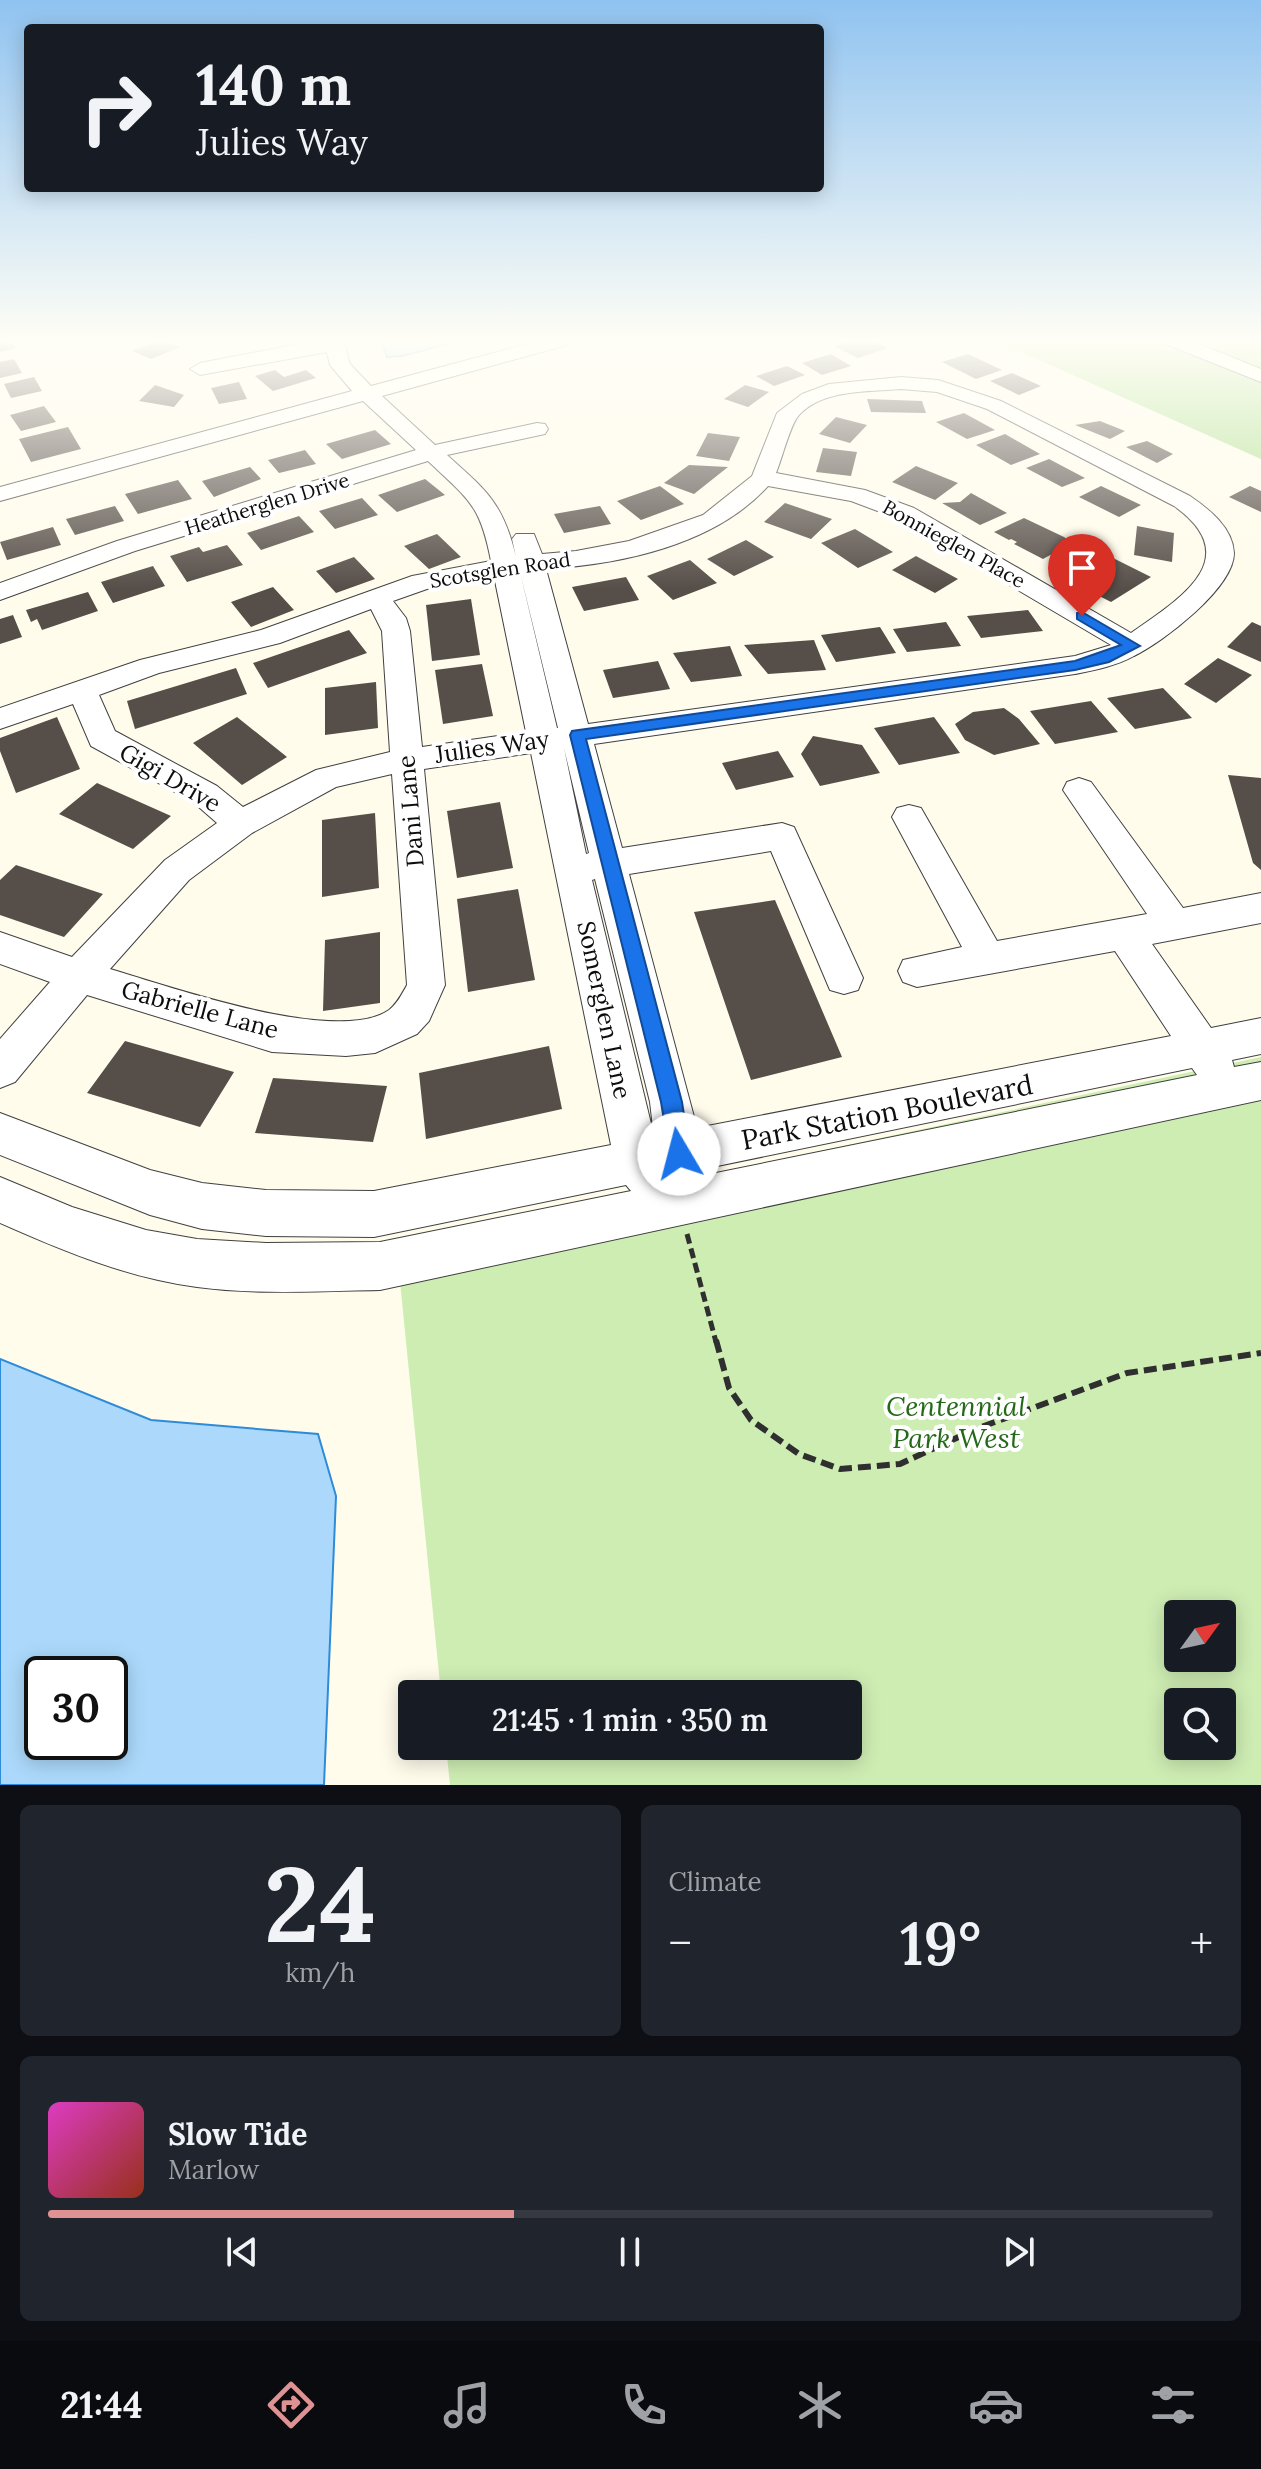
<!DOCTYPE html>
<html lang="en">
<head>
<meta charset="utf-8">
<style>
	:root { --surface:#171b24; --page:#20242c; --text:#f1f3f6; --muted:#9ea1a6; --line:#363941; --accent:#df9293 }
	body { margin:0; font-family:Lora,serif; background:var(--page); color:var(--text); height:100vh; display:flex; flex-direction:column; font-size:30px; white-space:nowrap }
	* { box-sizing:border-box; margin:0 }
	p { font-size:26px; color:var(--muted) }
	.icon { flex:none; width:44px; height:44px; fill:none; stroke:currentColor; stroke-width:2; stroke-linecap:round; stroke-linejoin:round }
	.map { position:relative; height:1785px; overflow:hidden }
	.panel { display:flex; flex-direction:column; gap:20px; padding:20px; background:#0d0f14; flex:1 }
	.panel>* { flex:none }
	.top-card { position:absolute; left:24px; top:24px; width:800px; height:168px; border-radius:8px; box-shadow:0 4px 20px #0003; background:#171b24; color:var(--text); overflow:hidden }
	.needle { width:52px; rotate:57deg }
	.fabs { position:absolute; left:1164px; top:1600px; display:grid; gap:16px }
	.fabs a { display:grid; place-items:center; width:72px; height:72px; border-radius:8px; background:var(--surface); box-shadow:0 4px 20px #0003; font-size:40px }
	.speed { position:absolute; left:24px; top:1656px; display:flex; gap:16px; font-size:40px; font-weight:700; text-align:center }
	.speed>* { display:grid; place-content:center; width:104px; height:104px; border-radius:50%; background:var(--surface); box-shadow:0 4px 20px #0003; line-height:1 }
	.speed .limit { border:4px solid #111; border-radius:12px; background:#fff; color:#111 }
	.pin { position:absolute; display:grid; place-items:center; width:68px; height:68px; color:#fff; margin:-82px -34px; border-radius:50% 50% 50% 0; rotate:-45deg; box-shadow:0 0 8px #0007 }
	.pin .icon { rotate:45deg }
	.me { position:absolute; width:88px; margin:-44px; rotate:352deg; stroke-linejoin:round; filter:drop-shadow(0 0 6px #0008) }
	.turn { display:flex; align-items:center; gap:28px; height:168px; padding:0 40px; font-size:36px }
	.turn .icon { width:104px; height:104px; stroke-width:2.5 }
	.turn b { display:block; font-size:56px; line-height:68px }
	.big { font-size:60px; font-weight:600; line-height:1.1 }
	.panel .tile { flex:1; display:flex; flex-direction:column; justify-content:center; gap:12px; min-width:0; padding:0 28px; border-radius:12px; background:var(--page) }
	.panel .dial { align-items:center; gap:0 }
	.dial b { font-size:104px; line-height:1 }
	.song { display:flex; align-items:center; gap:24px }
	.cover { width:96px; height:96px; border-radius:12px; background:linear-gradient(135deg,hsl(310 70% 55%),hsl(10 70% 35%)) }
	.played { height:8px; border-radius:4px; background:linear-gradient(90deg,var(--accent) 40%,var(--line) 40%) }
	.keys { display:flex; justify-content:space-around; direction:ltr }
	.heat { display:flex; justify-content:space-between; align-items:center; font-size:44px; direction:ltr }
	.panel .tiles { flex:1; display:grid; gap:20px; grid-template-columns:1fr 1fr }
	.tile:last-child { grid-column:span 2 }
	.trip { position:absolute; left:398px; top:1680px; width:464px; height:80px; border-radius:8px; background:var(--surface); box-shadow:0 4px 20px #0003; font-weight:600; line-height:80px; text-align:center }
	.menu { display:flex; height:128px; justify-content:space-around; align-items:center; background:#090b0e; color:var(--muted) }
	.menu .icon { width:56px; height:56px }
	.menu .on { color:var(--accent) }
	.menu b { font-size:36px; color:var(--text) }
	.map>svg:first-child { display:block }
	.green { fill:#ceedb3; fill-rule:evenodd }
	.forest { fill:#afdf91 }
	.water { fill:#acd9fb; stroke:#2d8bd8; stroke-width:2; fill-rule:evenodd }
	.building { fill:#564e48 }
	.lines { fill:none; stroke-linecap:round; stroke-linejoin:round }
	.minor-casing { stroke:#404040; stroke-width:2 }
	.path-far1 { stroke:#2f2f2f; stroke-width:5; stroke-dasharray:10 5; stroke-linecap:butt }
	.path { stroke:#2f2f2f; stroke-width:6; stroke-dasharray:13 6; stroke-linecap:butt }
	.minor { fill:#fff; fill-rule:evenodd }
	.route { fill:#1a73e8; stroke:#114b97; stroke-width:2 }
	.labels { text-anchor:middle; stroke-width:8; stroke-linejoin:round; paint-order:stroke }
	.far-street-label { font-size:20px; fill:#0d0d0d; stroke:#fff }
	.street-label { font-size:24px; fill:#0d0d0d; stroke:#fff }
	.near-street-label { font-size:28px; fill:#0d0d0d; stroke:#fff }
	.near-park-label { font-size:28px; font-style:italic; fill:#246918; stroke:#fff }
</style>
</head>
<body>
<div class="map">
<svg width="1261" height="1785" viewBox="0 0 1261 1785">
	<rect width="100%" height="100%" fill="#fffcec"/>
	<path class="green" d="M 1261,1057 L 1261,1785 L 450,1785 L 446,1746 L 848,1746 L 848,1694 L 441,1694 L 396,1241 ZM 1178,1614 L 1222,1614 L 1222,1658 L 1178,1658 ZM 1178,1702 L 1222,1702 L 1222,1746 L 1178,1746 Z"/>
	<path class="forest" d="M 992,339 L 1261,339 L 1261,459 Z"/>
	<path class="water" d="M 381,339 L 467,339 L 402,356 L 387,357 Z
		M 0,1359 L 151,1420 L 318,1434 L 336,1496 L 324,1785 L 0,1785 ZM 110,1674 L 110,1742 L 42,1742 L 42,1674 Z"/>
	<path class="building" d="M 0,339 L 9,339 L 16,348 L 0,352 Z
		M 855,339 L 871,339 L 888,348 L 858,358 L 834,346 Z
		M 160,340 L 180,347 L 151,359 L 132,351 Z
		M 831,354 L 851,366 L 822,375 L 802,363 Z
		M 968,354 L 1002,370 L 976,379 L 942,362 Z
		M 14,359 L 22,373 L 0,378 L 0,362 Z
		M 787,366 L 805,375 L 774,386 L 756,376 Z
		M 275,370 L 284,377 L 306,370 L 316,378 L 273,391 L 255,376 Z
		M 1012,373 L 1041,386 L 1019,395 L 990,381 Z
		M 34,377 L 42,391 L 11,398 L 4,384 Z
		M 239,382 L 247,399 L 219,404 L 211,388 Z
		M 155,385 L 184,395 L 174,407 L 139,401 Z
		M 745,385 L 769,392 L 748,407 L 724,399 Z
		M 867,399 L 922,401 L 926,413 L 871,412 Z
		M 44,406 L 56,422 L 21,431 L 10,415 Z
		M 964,413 L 995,430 L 967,439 L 936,422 Z
		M 836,417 L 867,425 L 850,443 L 819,434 Z
		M 1100,421 L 1125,431 L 1110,439 L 1075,425 Z
		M 68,427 L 81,449 L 31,462 L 19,439 Z
		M 375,430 L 391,444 L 342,459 L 326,444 Z
		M 708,433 L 740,437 L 729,461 L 696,456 Z
		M 1005,434 L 1040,454 L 1011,465 L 976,445 Z
		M 1147,441 L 1173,454 L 1157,463 L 1126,447 Z
		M 823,448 L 857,452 L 851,476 L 816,472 Z
		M 305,450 L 316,464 L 279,473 L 268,460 Z
		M 1049,459 L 1085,478 L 1062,487 L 1026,468 Z
		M 689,465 L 728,467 L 694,494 L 664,483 Z
		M 916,466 L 958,483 L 935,500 L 892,482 Z
		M 250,467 L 261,479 L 214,497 L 202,481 Z
		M 425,479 L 445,495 L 397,512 L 378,495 Z
		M 178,480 L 192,499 L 138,514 L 125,494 Z
		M 660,486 L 684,504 L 641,520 L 617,501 Z
		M 1101,486 L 1141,505 L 1119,517 L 1079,497 Z
		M 1250,486 L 1261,491 L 1261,512 L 1229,497 Z
		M 971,493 L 1007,513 L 980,525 L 942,503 L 960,502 Z
		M 362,498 L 378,515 L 335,529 L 319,511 Z
		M 785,503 L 832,519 L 811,539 L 764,522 Z
		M 115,506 L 124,521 L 75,535 L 66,519 Z
		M 600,506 L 611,524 L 564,533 L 554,514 Z
		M 299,516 L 314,532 L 261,550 L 247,533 Z
		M 1024,518 L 1064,537 L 1072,543 L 1043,559 L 1014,544 L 1017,542 L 1011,539 L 1009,540 L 994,532 Z
		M 1137,526 L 1174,533 L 1172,562 L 1134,555 Z
		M 53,527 L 61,545 L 7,560 L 0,542 Z
		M 855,529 L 893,552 L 858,568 L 821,543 Z
		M 437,534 L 461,557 L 429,569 L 404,546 Z
		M 746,540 L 774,557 L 734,576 L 707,559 Z
		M 227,545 L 243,565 L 187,582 L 170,556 L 199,547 L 203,552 Z
		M 916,556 L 958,579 L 935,593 L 892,570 Z
		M 1109,556 L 1151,577 L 1111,602 L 1068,580 Z
		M 354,557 L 375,579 L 336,593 L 316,571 Z
		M 690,560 L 717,583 L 673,600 L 647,576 Z
		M 153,566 L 165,586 L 113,603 L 101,582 Z
		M 626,577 L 639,600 L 584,611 L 572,587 Z
		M 273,587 L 294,610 L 251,627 L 231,602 Z
		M 88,592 L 98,611 L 42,630 L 37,619 L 31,622 L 26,610 Z
		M 471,599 L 480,655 L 432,661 L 426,605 Z
		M 1028,610 L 1043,631 L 981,638 L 967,616 Z
		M 13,615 L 22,637 L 0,644 L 0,619 Z
		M 946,622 L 961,646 L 907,652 L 893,629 Z
		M 1252,622 L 1261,626 L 1261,662 L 1227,647 Z
		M 880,627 L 896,653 L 836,662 L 821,635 Z
		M 349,630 L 367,653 L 268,688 L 253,663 Z
		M 814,640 L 826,670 L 768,674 L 744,645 Z
		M 730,646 L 742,676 L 691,682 L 673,653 Z
		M 1218,658 L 1252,675 L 1216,703 L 1184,684 Z
		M 658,661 L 670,689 L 613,698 L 603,670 Z
		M 482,664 L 493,716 L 443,724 L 435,670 Z
		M 236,668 L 247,694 L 135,729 L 127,701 Z
		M 376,682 L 378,728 L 325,735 L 325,688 Z
		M 1163,688 L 1192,718 L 1135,729 L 1107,698 Z
		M 1091,701 L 1118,732 L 1055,744 L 1030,711 Z
		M 1004,708 L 1019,719 L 1040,744 L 994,755 L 965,740 L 955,724 L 973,712 Z
		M 57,717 L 80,769 L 16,793 L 0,751 L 0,738 Z
		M 237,717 L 287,757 L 242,785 L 193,743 Z
		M 934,717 L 960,753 L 899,765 L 874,728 Z
		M 813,736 L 862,745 L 880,773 L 820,786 L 801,754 Z
		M 778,751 L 794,777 L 736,790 L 722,763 Z
		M 1228,775 L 1261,778 L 1261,870 L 1253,863 Z
		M 97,783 L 171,816 L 133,849 L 59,814 Z
		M 500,802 L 513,868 L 457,878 L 447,811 Z
		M 375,813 L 379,888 L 322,897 L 322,820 Z
		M 16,865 L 103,894 L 64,937 L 0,915 L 0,880 Z
		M 518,889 L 535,980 L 468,992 L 457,899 Z
		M 775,900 L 842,1057 L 751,1080 L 694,912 Z
		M 380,932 L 380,1003 L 323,1011 L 325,940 Z
		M 125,1041 L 234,1072 L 200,1127 L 87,1093 Z
		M 549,1046 L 562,1109 L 426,1139 L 419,1073 Z
		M 273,1078 L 387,1086 L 373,1142 L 255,1133 Z"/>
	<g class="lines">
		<defs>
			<path id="minor" d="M 325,339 L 343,339 L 350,364 L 371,386 L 545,339 L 576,339 L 574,343 L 382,396 L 435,445 L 537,423 L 545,424 L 548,429 L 545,434 L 447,455 C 487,491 503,503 516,557 L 512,539 L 516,534 L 534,534 L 542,554 L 576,551 L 629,541 L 703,515 L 752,476 L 777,413 L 802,394 L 829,384 L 901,377 L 938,380 L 1001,401 L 1190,496 C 1209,509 1233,528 1234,553 C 1234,588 1163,642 1134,656 C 1116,666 1095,670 1075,674 L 594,744 L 622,848 L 782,823 L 794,827 L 863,978 L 858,990 L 844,994 L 830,990 L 771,851 L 629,874 L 697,1128 L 1171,1036 L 1115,951 L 917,987 L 903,982 L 898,971 L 903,960 L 962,947 L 892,817 L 897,808 L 909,805 L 921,808 L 997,941 L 1147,914 L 1063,790 L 1067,782 L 1079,778 L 1091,782 L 1183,908 L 1261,893 L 1261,923 L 1152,944 L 1211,1028 L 1261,1018 L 1261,1054 L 1232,1060 L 1234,1067 L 1261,1062 L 1261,1100 L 380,1290 C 319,1291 257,1295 197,1287 C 128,1278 63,1251 0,1223 L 0,1177 L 72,1207 L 146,1230 L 197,1239 L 266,1243 L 380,1242 L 631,1191 L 626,1185 L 374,1237 L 266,1236 L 202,1229 L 150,1215 L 0,1155 L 0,1113 L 150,1170 L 202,1183 L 266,1190 L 374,1191 L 611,1145 L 531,753 L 424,769 L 445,985 L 429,1021 L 417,1034 L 375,1053 L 346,1056 L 272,1052 L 87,995 L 15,1082 L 0,1088 L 0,1039 L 50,982 L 0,964 L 0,932 L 72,957 L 165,860 L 217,823 L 193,802 L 91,746 L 73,704 L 0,729 L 0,708 L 140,660 L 261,630 L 412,576 L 491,561 C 480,504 469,500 428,461 L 135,551 L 0,600 L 0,583 L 117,541 L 416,450 L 363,401 L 0,501 L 0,487 L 352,391 L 330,365 L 327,352 L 200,375 L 190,369 L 200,363 ZM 901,389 L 937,392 L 987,409 L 1174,506 C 1247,558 1180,599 1131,633 L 914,508 L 865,490 L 776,473 C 782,459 790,425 799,415 C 823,389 868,392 901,389 ZM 768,486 L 851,501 L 896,518 L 1111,645 L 1075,656 L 588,724 L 546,569 C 622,564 715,545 768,486 ZM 520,572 L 558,728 L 557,728 ZM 494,576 L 526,732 L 422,747 L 410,631 L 406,618 L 393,601 L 427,589 ZM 371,609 L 382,631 L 390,752 L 316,770 L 243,807 L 217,786 L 115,731 L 99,695 L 159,673 L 280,643 ZM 564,748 L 589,853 L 586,854 ZM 392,774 L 407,985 C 402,994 397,1004 389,1010 C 337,1046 168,986 110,969 L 189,880 L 252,833 L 336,787 ZM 595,879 L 650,1102 L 654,1136 L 592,880 ZM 1192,1068 L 1197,1075 L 696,1177 L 698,1170 Z
				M 1161,339 L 1187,339 L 1261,369 L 1261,382 L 1163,343 Z"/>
		</defs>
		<use href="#minor" class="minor-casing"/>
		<path class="path-far1" d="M 687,1234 L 716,1342"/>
		<path class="path" d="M 716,1340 L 729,1388 L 751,1420 L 799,1454 L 840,1469 L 900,1464 L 976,1429 L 1127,1373 L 1261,1353"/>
		<use href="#minor" class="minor"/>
	</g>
	<linearGradient id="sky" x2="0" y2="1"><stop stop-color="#90c3f0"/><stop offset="0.58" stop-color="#fffef6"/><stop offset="1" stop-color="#fffef6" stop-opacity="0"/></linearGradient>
	<rect width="1261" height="589" fill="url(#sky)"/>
	<path class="route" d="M 1082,612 L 1140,646 L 1109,662 L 1075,670 L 586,739 L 682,1102 L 690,1154 L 687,1162 L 679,1165 L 671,1162 L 661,1102 L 570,735 L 572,731 L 1075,661 L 1121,645 L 1077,619 L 1077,613 Z"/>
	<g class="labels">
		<g class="far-street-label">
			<text transform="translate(267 504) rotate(-17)" y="7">Heatherglen Drive</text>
			<text transform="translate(954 544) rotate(29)" y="7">Bonnieglen Place</text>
			<text transform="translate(500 570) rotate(-9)" y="7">Scotsglen Road</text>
		</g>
		<g class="street-label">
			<text transform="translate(492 747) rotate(-8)" y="8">Julies Way</text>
			<text transform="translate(170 778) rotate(30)" y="8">Gigi Drive</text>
			<text transform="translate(411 811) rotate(-95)" y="8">Dani Lane</text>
			<text transform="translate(200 1010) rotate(15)" y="8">Gabrielle Lane</text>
			<text transform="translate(604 1010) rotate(78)" y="8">Somerglen Lane</text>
		</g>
		<g class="near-street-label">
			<text transform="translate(887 1112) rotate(-11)" y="10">Park Station Boulevard</text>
		</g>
		<g class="near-park-label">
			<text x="956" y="1416">Centennial<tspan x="956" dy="32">Park West</tspan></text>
		</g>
	</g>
</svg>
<div class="fabs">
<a><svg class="needle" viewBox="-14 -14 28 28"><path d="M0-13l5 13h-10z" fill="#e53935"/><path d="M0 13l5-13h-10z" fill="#9ea1a6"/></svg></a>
<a><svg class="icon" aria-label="search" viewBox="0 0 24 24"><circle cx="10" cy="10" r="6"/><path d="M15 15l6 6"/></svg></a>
</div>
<div class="speed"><div class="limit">30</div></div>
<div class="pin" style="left:1082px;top:616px;background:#d93025"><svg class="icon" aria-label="arrive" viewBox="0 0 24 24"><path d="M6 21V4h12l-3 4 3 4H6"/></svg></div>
<svg class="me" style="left:679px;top:1154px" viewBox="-20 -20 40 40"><circle r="19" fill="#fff"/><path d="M0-13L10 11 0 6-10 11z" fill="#1a73e8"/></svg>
<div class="trip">21:45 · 1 min · 350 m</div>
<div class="top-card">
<div class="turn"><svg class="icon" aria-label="right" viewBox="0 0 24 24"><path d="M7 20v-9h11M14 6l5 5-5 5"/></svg><div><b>140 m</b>Julies Way</div></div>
</div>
</div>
<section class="panel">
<div class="tiles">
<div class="tile dial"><b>24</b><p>km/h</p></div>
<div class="tile"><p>Climate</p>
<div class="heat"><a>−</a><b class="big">19°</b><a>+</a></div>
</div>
<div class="tile">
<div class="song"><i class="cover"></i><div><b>Slow Tide</b><p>Marlow</p></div></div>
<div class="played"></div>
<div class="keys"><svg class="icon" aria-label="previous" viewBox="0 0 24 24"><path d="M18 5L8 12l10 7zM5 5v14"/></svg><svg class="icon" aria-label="pause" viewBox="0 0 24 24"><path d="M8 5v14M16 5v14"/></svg><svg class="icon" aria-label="next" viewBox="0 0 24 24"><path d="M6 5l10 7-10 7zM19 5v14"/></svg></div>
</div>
</div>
</section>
<nav class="menu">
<b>21:44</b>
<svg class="icon on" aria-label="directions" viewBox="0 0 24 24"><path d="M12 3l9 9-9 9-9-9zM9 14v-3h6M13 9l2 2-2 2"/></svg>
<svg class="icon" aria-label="music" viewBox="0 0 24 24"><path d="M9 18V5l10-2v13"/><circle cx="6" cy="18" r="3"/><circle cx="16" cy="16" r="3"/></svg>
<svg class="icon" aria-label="phone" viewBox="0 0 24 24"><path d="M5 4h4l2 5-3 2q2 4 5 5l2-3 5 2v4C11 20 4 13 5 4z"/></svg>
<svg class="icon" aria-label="climate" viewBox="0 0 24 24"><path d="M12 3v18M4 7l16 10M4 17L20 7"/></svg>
<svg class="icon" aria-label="car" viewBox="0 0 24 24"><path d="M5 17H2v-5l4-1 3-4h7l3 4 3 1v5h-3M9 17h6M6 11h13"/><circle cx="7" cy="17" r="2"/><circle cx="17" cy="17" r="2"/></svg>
<svg class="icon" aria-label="filters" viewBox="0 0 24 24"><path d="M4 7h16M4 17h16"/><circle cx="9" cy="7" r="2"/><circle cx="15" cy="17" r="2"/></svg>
</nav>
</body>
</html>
